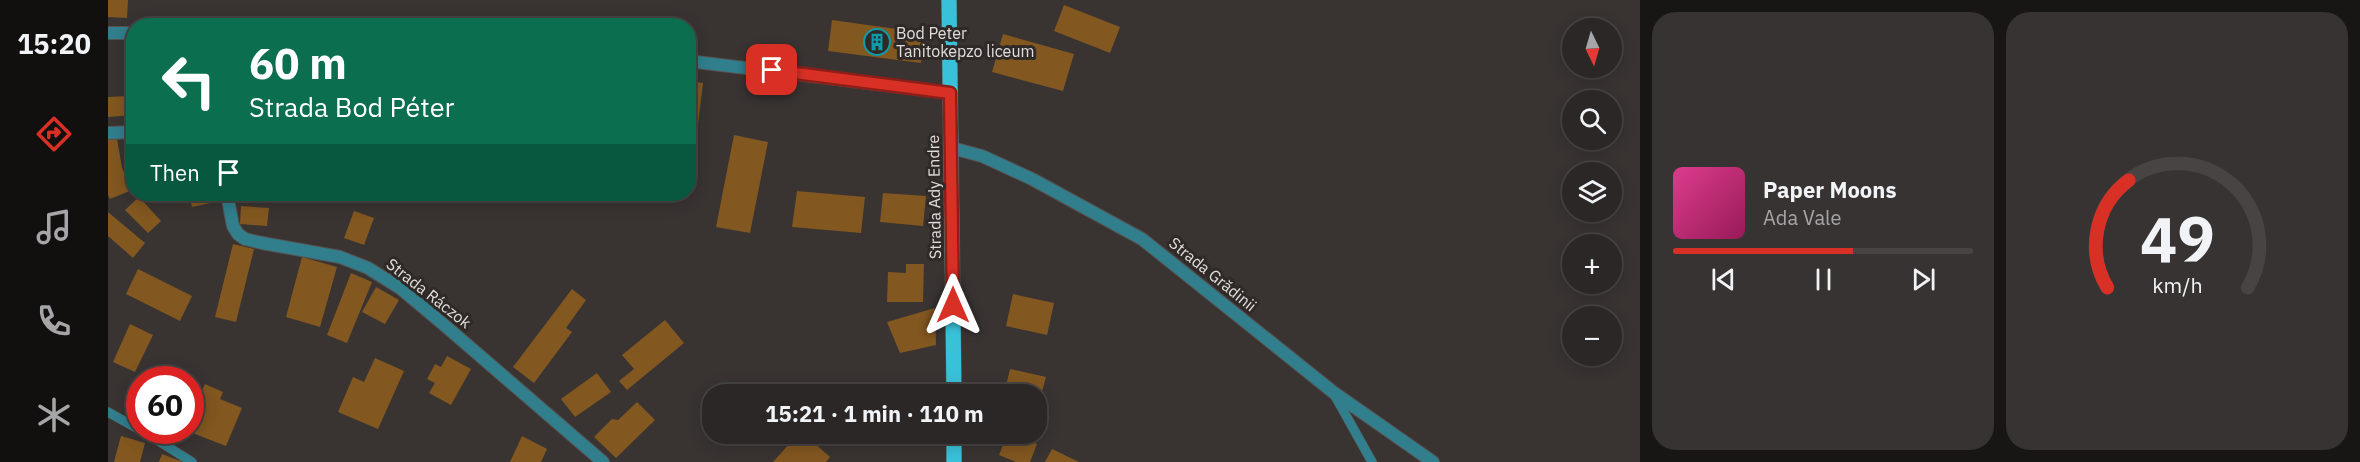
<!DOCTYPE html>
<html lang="en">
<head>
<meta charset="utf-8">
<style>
	:root { --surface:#2b2726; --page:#373332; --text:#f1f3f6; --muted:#a6a5a7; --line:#474443; --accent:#d93025 }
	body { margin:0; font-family:"IBM Plex Sans",sans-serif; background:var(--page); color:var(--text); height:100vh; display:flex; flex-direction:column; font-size:22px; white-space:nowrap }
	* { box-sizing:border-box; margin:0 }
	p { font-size:20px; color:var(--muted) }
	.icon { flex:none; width:33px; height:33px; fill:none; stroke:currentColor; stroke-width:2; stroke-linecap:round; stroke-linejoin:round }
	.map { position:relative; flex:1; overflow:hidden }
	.side { display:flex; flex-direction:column; gap:12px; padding:12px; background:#181515; width:720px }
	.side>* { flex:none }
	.hud { position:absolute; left:18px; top:18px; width:570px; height:183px; border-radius:24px; box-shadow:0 3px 15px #0003,0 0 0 2px var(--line); background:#0b6e4f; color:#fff; overflow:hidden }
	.needle { width:39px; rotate:175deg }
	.controls { position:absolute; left:1454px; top:18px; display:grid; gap:12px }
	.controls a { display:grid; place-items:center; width:60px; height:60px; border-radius:50%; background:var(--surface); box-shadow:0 3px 15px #0003,0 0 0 2px var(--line); font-size:30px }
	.speed { position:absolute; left:18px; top:366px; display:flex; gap:12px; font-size:30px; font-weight:700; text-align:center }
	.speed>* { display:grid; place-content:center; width:78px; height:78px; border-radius:50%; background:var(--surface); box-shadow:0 3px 15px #0003,0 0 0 2px var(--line); line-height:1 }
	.speed .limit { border:9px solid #d22; background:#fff; color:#111 }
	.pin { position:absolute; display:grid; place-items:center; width:51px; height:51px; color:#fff; margin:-26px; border-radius:12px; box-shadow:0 3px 9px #0006 }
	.me { position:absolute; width:66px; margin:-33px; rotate:0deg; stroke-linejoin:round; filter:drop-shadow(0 0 4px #0008) }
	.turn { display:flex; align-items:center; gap:21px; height:126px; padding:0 24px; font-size:27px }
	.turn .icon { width:78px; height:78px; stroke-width:2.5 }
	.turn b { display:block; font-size:42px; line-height:51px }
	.then { display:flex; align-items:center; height:57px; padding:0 24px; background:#0003; gap:12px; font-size:22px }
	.side .card { flex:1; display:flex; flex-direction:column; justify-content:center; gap:9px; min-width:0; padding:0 21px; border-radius:24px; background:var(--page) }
	.side .dial { align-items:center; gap:0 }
	.dial svg { height:156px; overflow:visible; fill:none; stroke:var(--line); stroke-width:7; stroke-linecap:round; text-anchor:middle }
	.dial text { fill:var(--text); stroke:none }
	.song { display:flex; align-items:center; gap:18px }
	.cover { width:72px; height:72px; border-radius:9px; background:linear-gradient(135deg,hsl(330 70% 55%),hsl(330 70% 35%)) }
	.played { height:6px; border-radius:3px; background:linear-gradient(90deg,var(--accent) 60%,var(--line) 60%) }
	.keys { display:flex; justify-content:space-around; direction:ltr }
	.side .tiles { flex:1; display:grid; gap:12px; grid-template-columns:repeat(2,1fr) }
	.trip { position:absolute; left:594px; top:384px; width:345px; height:60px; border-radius:24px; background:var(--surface); box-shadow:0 3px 15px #0003,0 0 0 2px var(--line); font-weight:700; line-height:60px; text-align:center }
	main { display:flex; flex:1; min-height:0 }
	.tab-bar { display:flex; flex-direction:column; width:108px; justify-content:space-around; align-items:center; background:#11100f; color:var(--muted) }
	.tab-bar .icon { width:42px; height:42px }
	.tab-bar .active { color:var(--accent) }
	.tab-bar b { font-size:27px; color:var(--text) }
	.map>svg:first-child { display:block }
	.building { fill:#825720 }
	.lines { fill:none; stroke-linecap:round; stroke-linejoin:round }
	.lane-casing { stroke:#575250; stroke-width:10 }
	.street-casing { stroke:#575250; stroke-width:14 }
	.primary-casing { stroke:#575250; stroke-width:16 }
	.lane { stroke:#317e8d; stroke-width:9 }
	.street { stroke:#317e8d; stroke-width:12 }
	.primary { stroke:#3ac1da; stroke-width:15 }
	.route-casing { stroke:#8d1f18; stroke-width:15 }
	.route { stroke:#d93025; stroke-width:10 }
	.labels { text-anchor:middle; stroke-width:6; stroke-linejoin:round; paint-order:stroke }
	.poi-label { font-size:16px; fill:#e0dddb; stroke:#2f2a28; text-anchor:start }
	.street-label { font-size:16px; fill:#e0dddb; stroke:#2f2a28 }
</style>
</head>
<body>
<main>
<nav class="tab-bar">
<b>15:20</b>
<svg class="icon active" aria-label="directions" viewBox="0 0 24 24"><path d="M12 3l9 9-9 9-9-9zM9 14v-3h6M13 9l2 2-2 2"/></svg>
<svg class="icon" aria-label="music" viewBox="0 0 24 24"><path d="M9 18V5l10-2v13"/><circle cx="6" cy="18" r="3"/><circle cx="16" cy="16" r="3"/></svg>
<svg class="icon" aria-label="phone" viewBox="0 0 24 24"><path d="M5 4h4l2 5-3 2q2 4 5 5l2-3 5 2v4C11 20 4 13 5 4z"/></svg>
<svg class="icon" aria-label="climate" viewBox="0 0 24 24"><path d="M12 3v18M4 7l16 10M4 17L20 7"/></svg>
</nav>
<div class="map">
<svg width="1532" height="462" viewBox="0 0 1532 462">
	<rect width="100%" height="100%" fill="#393432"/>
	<path class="building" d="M 0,0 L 20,0 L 19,18 L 0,17 Z
		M 956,5 L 1012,27 L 1002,53 L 946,31 Z
		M 724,20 L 817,33 L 813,63 L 720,51 Z
		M 895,34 L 966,54 L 955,91 L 884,72 Z
		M 580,81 L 595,83 L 588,140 L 580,139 Z
		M 23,96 L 25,115 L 0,117 L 0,97 Z
		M 626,135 L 660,142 L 642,233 L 608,227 Z
		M 9,139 L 14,168 L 24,190 L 2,199 L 0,195 L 0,140 Z
		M 689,191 L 757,197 L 753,233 L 684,227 Z
		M 775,193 L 818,196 L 815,226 L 772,222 Z
		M 81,194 L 109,194 L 111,201 L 84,207 Z
		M 31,197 L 53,221 L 40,233 L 17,210 Z
		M 133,206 L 161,208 L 159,226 L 132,224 Z
		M 246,211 L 266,218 L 256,245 L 236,238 Z
		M 0,212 L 37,243 L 25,258 L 0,236 Z
		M 125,244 L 146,249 L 128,322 L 107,317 Z
		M 194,257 L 229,267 L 212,327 L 178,317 Z
		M 798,264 L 816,264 L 815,302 L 779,302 L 780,272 L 798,273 Z
		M 30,269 L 84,296 L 72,321 L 18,294 Z
		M 243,273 L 264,282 L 239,343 L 219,335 Z
		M 268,287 L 291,300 L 277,324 L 254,312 Z
		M 464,289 L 478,300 L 458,328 L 464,332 L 426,383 L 405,367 Z
		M 905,294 L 946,303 L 939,335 L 898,326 Z
		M 827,308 L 828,345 L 792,353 L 779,322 Z
		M 557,320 L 576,343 L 519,390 L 511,381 L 526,369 L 514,355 Z
		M 22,324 L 45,335 L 27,372 L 5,362 Z
		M 339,356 L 363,369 L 343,405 L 321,393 L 327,383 L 319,379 L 327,364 L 333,367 Z
		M 267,358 L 296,371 L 270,429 L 230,412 L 245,377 L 256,382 Z
		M 45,369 L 74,379 L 73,380 L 42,380 Z
		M 902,369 L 938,377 L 929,410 L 928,394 L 896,394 Z
		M 489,373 L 503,392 L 467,417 L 453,399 Z
		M 97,384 L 115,392 L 112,399 L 134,408 L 118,446 L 82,432 L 82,419 Z
		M 529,402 L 547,420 L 508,458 L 486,437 L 504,419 L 510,420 Z
		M 690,434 L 696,434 L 722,457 L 718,462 L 665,462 Z
		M 13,436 L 37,443 L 32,462 L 6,462 Z
		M 414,436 L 439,449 L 433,462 L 402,462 Z
		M 912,437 L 929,444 L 922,462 L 908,462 L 891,455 L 898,438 L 910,443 Z
		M 944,449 L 971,462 L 937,462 Z
		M 54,454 L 75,462 L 51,462 Z"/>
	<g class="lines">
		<defs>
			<path id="lane" d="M 1226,394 L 1264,462
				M 0,412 L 32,430
				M 33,430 L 84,462"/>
			<path id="street" d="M 0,33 L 26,33
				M 580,61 L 842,93
				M 0,133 L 26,132
				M 844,148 L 874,156 L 924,179 L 1034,239 L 1225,392 L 1325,462
				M 119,194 L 125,226 L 130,234 L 137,239 L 154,243 L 232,257 L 260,268 L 292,288 L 335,324 L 495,462"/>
			<path id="primary" d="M 841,0 L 846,394
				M 846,434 L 846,462"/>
		</defs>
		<use href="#lane" class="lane-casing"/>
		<use href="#street" class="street-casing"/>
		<use href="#primary" class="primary-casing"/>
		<use href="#lane" class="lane"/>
		<use href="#street" class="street"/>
		<use href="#primary" class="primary"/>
	</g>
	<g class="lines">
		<defs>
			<path id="route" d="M 664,70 L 842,93 L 845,305"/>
		</defs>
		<use href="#route" class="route-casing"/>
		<use href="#route" class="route"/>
	</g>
	<defs>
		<symbol id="building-ring" viewBox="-11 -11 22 22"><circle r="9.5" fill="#2f2a28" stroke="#0f9aa8" stroke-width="1.5"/><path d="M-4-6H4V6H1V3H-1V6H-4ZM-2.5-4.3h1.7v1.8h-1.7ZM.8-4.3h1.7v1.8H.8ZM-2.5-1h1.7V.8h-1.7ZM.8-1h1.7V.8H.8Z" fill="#0f9aa8"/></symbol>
	</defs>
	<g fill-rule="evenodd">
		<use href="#building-ring" x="754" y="27" width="30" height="30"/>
	</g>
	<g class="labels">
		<g class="poi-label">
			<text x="788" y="39">Bod Peter<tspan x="788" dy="18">Tanitokepzo liceum</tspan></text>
		</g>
		<g class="street-label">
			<text transform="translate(826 197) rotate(-91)" y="6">Strada Ady Endre</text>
			<text transform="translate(1105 274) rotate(39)" y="6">Strada Grădinii</text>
			<text transform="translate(321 293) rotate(38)" y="6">Strada Ráczok</text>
		</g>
	</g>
</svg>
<div class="controls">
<a><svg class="needle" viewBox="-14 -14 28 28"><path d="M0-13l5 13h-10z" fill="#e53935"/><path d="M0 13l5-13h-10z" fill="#a6a5a7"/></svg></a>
<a><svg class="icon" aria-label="search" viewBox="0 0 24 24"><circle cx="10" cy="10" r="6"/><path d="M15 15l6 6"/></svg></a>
<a><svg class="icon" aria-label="layers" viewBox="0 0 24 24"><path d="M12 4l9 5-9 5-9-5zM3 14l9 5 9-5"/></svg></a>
<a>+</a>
<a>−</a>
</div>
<div class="speed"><div class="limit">60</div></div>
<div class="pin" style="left:664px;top:70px;background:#d93025"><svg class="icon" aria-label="arrive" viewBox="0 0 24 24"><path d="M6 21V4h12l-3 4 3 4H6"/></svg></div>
<svg class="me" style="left:845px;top:305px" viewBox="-20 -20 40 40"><path d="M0-17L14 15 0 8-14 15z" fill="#d93025" stroke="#fff" stroke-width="4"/></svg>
<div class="trip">15:21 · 1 min · 110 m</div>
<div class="hud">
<div class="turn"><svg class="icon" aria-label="left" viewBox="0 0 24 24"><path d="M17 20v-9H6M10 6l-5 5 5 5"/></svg><div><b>60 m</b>Strada Bod Péter</div></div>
<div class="then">Then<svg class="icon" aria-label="arrive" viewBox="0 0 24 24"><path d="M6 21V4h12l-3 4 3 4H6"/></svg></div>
</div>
</div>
<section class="side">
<div class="tiles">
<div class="card">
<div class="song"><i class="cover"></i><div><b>Paper Moons</b><p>Ada Vale</p></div></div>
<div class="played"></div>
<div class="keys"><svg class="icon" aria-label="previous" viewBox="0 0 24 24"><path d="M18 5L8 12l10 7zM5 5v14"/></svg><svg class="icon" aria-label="pause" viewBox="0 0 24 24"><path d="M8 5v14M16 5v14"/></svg><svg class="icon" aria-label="next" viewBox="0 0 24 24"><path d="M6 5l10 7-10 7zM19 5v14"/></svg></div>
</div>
<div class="card dial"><svg viewBox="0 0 100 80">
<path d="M14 69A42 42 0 1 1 86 69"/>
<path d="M14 69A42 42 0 0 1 25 14" stroke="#d93025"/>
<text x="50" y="56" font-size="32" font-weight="700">49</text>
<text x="50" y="72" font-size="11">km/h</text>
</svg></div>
</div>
</section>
</main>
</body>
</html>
